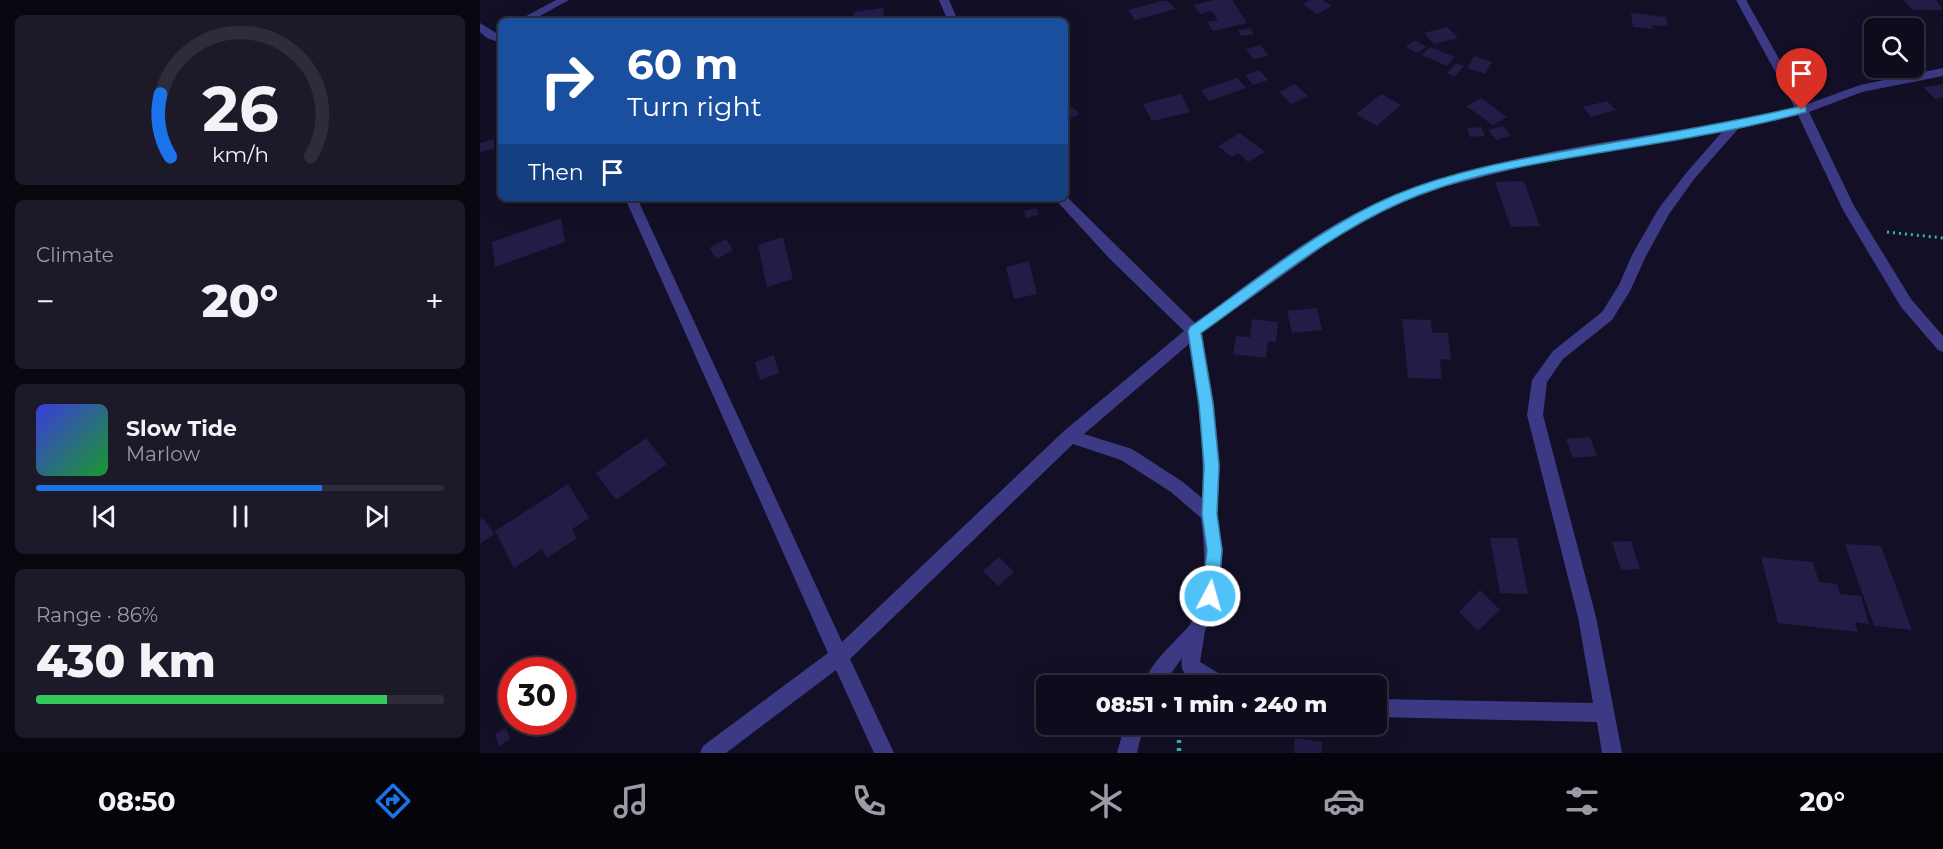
<!DOCTYPE html>
<html lang="en">
<head>
<meta charset="utf-8">
<style>
	:root { --surface:#0e0b1c; --page:#1c1929; --text:#f1f3f6; --muted:#9b9ba3; --line:#2e2b3b; --accent:#1a73e8 }
	body { margin:0; font-family:Montserrat,sans-serif; background:var(--page); color:var(--text); height:100vh; display:flex; flex-direction:column; font-size:22px; white-space:nowrap }
	* { box-sizing:border-box; margin:0 }
	p { font-size:20px; color:var(--muted) }
	.icon { flex:none; width:33px; height:33px; fill:none; stroke:currentColor; stroke-width:2; stroke-linecap:round; stroke-linejoin:round }
	.map { position:relative; flex:1; overflow:hidden }
	.details { display:flex; flex-direction:column; gap:15px; padding:15px; background:#08060f; width:480px }
	.details>* { flex:none }
	.hud { position:absolute; left:18px; top:18px; width:570px; height:183px; border-radius:9px; box-shadow:0 6px 24px #0002,0 0 0 2px var(--line); background:#1a4fa0; color:#fff; overflow:hidden }
	.tools { position:absolute; left:1384px; top:18px; display:grid; gap:12px }
	.tools a { display:grid; place-items:center; width:60px; height:60px; border-radius:9px; background:var(--surface); box-shadow:0 6px 24px #0002,0 0 0 2px var(--line); font-size:30px }
	.speed { position:absolute; left:18px; top:657px; display:flex; gap:12px; font-size:30px; font-weight:700; text-align:center }
	.speed>* { display:grid; place-content:center; width:78px; height:78px; border-radius:50%; background:var(--surface); box-shadow:0 6px 24px #0002,0 0 0 2px var(--line); line-height:1 }
	.speed .limit { border:9px solid #d22; background:#fff; color:#111 }
	.pin { position:absolute; display:grid; place-items:center; width:51px; height:51px; color:#fff; margin:-62px -26px; border-radius:50% 50% 50% 0; rotate:-45deg; box-shadow:0 0 6px #0007 }
	.pin .icon { rotate:45deg }
	.me { position:absolute; width:66px; margin:-33px; rotate:6deg; stroke-linejoin:round; filter:drop-shadow(0 0 4px #0008) }
	.turn { display:flex; align-items:center; gap:21px; height:126px; padding:0 30px; font-size:27px }
	.turn .icon { width:78px; height:78px; stroke-width:2.5 }
	.turn b { display:block; font-size:42px; line-height:51px }
	.then { display:flex; align-items:center; height:57px; padding:0 30px; background:#0003; gap:12px; font-size:22px }
	.big { font-size:45px; font-weight:800; line-height:1.1 }
	.details .card { flex:1; display:flex; flex-direction:column; justify-content:center; gap:9px; min-width:0; padding:0 21px; border-radius:9px; background:var(--page) }
	.details .dial { align-items:center; gap:0 }
	.dial svg { height:156px; overflow:visible; fill:none; stroke:var(--line); stroke-width:7; stroke-linecap:round; text-anchor:middle }
	.dial text { fill:var(--text); stroke:none }
	.song { display:flex; align-items:center; gap:18px }
	.cover { width:72px; height:72px; border-radius:9px; background:linear-gradient(135deg,hsl(240 70% 55%),hsl(130 70% 35%)) }
	.played { height:6px; border-radius:3px; background:linear-gradient(90deg,var(--accent) 70%,var(--line) 70%) }
	.keys { display:flex; justify-content:space-around; direction:ltr }
	.heat { display:flex; justify-content:space-between; align-items:center; font-size:33px; direction:ltr }
	.charge { height:9px; border-radius:4px; background:linear-gradient(90deg,#34c759 86%,var(--line) 0) }
	.trip { position:absolute; left:556px; top:675px; width:351px; height:60px; border-radius:9px; background:var(--surface); box-shadow:0 6px 24px #0002,0 0 0 2px var(--line); font-weight:800; line-height:60px; text-align:center }
	.menu { display:flex; height:96px; justify-content:space-around; align-items:center; background:#06040b; color:var(--muted) }
	.menu .icon { width:42px; height:42px }
	.menu .active { color:var(--accent) }
	.menu b { font-size:27px; color:var(--text) }
	main { display:flex; flex:1; min-height:0 }
	.map>svg:first-child { display:block }
	.building { fill:#241b47 }
	.lines { fill:none; stroke-linecap:round; stroke-linejoin:round }
	.path-far1 { stroke:#2fb8b0; stroke-width:3; stroke-dasharray:2 4; stroke-linecap:butt }
	.path { stroke:#2fb8b0; stroke-width:4.5; stroke-dasharray:3 5; stroke-linecap:butt }
	.minor { fill:#3d3a85; fill-rule:evenodd }
	.route { fill:#4fc3f7; stroke:#337fa1; stroke-width:1.5 }
</style>
</head>
<body>
<main>
<section class="details">
<div class="card dial"><svg viewBox="0 0 100 80">
<path d="M14 69A42 42 0 1 1 86 69"/>
<path d="M14 69A42 42 0 0 1 9 37" stroke="#1a73e8"/>
<text x="50" y="56" font-size="32" font-weight="700">26</text>
<text x="50" y="72" font-size="11">km/h</text>
</svg></div>
<div class="card"><p>Climate</p>
<div class="heat"><a>−</a><b class="big">20°</b><a>+</a></div>
</div>
<div class="card">
<div class="song"><i class="cover"></i><div><b>Slow Tide</b><p>Marlow</p></div></div>
<div class="played"></div>
<div class="keys"><svg class="icon" aria-label="previous" viewBox="0 0 24 24"><path d="M18 5L8 12l10 7zM5 5v14"/></svg><svg class="icon" aria-label="pause" viewBox="0 0 24 24"><path d="M8 5v14M16 5v14"/></svg><svg class="icon" aria-label="next" viewBox="0 0 24 24"><path d="M6 5l10 7-10 7zM19 5v14"/></svg></div>
</div>
<div class="card"><p>Range · 86%</p><b class="big">430 km</b><div class="charge"></div></div>
</section>
<div class="map">
<svg width="1463" height="753" viewBox="0 0 1463 753">
	<rect width="100%" height="100%" fill="#130f26"/>
	<path class="building" d="M 686,0 L 696,9 L 655,20 L 648,10 Z
		M 734,0 L 752,0 L 767,23 L 733,31 L 727,22 L 738,20 L 732,11 L 720,14 L 714,5 Z
		M 831,0 L 843,0 L 852,6 L 837,14 L 823,4 Z
		M 1424,0 L 1456,0 L 1463,10 L 1432,10 Z
		M 403,8 L 404,19 L 374,21 L 374,12 Z
		M 1151,13 L 1186,17 L 1188,26 L 1172,25 L 1173,29 L 1153,27 Z
		M 967,27 L 978,38 L 954,44 L 944,33 Z
		M 771,28 L 774,34 L 761,36 L 758,30 Z
		M 935,40 L 946,47 L 937,53 L 926,47 Z
		M 781,45 L 788,56 L 773,59 L 766,49 Z
		M 950,47 L 975,57 L 967,66 L 942,55 Z
		M 994,56 L 1012,62 L 1005,74 L 987,68 Z
		M 976,63 L 984,66 L 974,77 L 967,73 Z
		M 779,70 L 788,80 L 773,85 L 765,75 Z
		M 757,78 L 766,88 L 729,101 L 721,90 Z
		M 815,84 L 828,96 L 811,104 L 799,92 Z
		M 1463,84 L 1463,97 L 1455,99 L 1443,87 Z
		M 701,94 L 710,112 L 672,121 L 663,104 Z
		M 901,94 L 921,105 L 897,126 L 876,114 Z
		M 1001,98 L 1027,117 L 1013,125 L 986,106 Z
		M 1127,101 L 1136,110 L 1111,117 L 1103,107 Z
		M 587,103 L 600,114 L 585,122 L 585,104 Z
		M 1023,126 L 1031,136 L 1016,140 L 1008,130 Z
		M 1001,127 L 1005,136 L 990,137 L 987,128 Z
		M 760,133 L 785,152 L 768,162 L 758,153 L 752,157 L 738,146 Z
		M 14,139 L 14,149 L 0,152 L 0,143 Z
		M 1044,181 L 1060,226 L 1031,227 L 1015,182 Z
		M 556,208 L 559,215 L 546,218 L 544,211 Z
		M 81,218 L 85,242 L 15,267 L 12,242 Z
		M 303,237 L 313,279 L 287,287 L 278,245 Z
		M 246,239 L 253,250 L 237,259 L 229,248 Z
		M 549,261 L 557,294 L 534,299 L 526,267 Z
		M 837,308 L 842,330 L 812,333 L 807,311 Z
		M 772,319 L 798,322 L 796,342 L 788,341 L 786,358 L 753,354 L 756,336 L 770,337 Z
		M 922,319 L 951,320 L 952,333 L 968,333 L 971,360 L 960,359 L 962,379 L 928,378 Z
		M 294,355 L 299,373 L 280,380 L 275,362 Z
		M 1110,437 L 1117,456 L 1093,458 L 1086,439 Z
		M 166,438 L 187,464 L 136,500 L 116,473 Z
		M 88,484 L 109,518 L 92,529 L 97,538 L 67,558 L 62,549 L 34,568 L 15,531 Z
		M 3,518 L 14,534 L 0,544 L 0,520 Z
		M 1010,538 L 1037,538 L 1048,594 L 1020,593 Z
		M 1151,541 L 1160,569 L 1141,570 L 1132,542 Z
		M 1365,544 L 1401,546 L 1432,630 L 1394,626 Z
		M 519,557 L 534,572 L 518,586 L 503,571 Z
		M 1281,557 L 1333,562 L 1339,582 L 1357,584 L 1360,594 L 1381,596 L 1389,624 L 1375,622 L 1378,632 L 1298,623 Z
		M 1000,590 L 1020,610 L 998,631 L 979,612 Z
		M 26,728 L 30,739 L 19,746 L 15,734 Z
		M 815,738 L 842,742 L 842,753 L 814,753 Z"/>
	<g class="lines">
		<path class="path-far1" d="M 1407,232 L 1463,238"/>
		<path class="path" d="M 699,724 L 699,753"/>
		<path class="minor" d="M 76,0 L 89,0 L 51,21 L 37,21 Z
			M 459,0 L 469,0 L 478,21 L 468,21 Z
			M 1256,0 L 1266,0 L 1325,105 L 1380,85 L 1463,68 L 1463,76 L 1382,92 L 1329,112 L 1374,206 L 1431,299 L 1463,336 L 1463,352 L 1458,350 L 1421,307 L 1363,210 L 1318,115 L 1258,129 L 1215,178 L 1189,214 L 1166,256 L 1150,291 L 1132,320 L 1083,359 L 1067,382 L 1063,415 L 1116,617 L 1142,753 L 1122,753 L 1117,722 L 897,717 L 897,699 L 1113,703 L 1098,617 L 1047,415 L 1052,380 L 1073,351 L 1122,312 L 1139,285 L 1152,255 L 1179,208 L 1207,172 L 1242,132 L 1050,165 L 967,186 L 925,201 L 872,226 L 722,333 L 734,404 L 740,466 L 737,514 L 743,550 L 739,596 L 725,631 L 720,662 L 748,679 L 750,686 C 731,686 697,685 702,658 L 682,686 L 662,686 C 672,661 691,646 708,627 C 729,601 725,549 721,518 L 691,492 L 641,460 L 593,444 L 370,659 L 414,753 L 394,753 L 356,670 L 246,753 L 220,753 L 223,746 L 348,653 L 145,198 L 157,198 L 362,642 L 584,431 L 704,331 L 629,258 L 574,198 L 585,198 L 585,195 L 715,323 C 779,276 843,223 917,194 C 1040,146 1185,138 1315,108 ZM 709,344 C 717,395 725,446 722,498 L 703,482 L 652,449 L 604,434 Z
			M 0,23 L 21,36 L 21,43 L 7,38 L 0,32 Z
			M 645,724 L 664,724 L 657,753 L 637,753 Z"/>
	</g>
	<path class="route" d="M 1322,106 L 1326,107 L 1326,112 C 1250,133 1171,144 1094,157 C 1036,167 976,178 922,202 C 849,234 786,287 721,333 L 733,404 L 739,466 L 737,514 L 742,550 L 738,596 L 735,601 L 730,604 L 724,601 L 722,596 L 727,550 L 722,514 L 724,466 L 719,404 L 708,331 L 710,327 C 776,281 840,227 915,195 C 978,169 1046,158 1113,146 C 1183,134 1253,122 1322,106 Z"/>
</svg>
<div class="tools">
<a><svg class="icon" aria-label="search" viewBox="0 0 24 24"><circle cx="10" cy="10" r="6"/><path d="M15 15l6 6"/></svg></a>
</div>
<div class="speed"><div class="limit">30</div></div>
<div class="pin" style="left:1322px;top:110px;background:#d93025"><svg class="icon" aria-label="arrive" viewBox="0 0 24 24"><path d="M6 21V4h12l-3 4 3 4H6"/></svg></div>
<svg class="me" style="left:730px;top:596px" viewBox="-20 -20 40 40"><circle r="17" fill="#4fc3f7" stroke="#fff" stroke-width="3"/><path d="M0-11L8 9 0 5-8 9z" fill="#fff"/></svg>
<div class="trip">08:51 · 1 min · 240 m</div>
<div class="hud">
<div class="turn"><svg class="icon" aria-label="right" viewBox="0 0 24 24"><path d="M7 20v-9h11M14 6l5 5-5 5"/></svg><div><b>60 m</b>Turn right</div></div>
<div class="then">Then<svg class="icon" aria-label="arrive" viewBox="0 0 24 24"><path d="M6 21V4h12l-3 4 3 4H6"/></svg></div>
</div>
</div>
</main>
<nav class="menu">
<b>08:50</b>
<svg class="icon active" aria-label="directions" viewBox="0 0 24 24"><path d="M12 3l9 9-9 9-9-9zM9 14v-3h6M13 9l2 2-2 2"/></svg>
<svg class="icon" aria-label="music" viewBox="0 0 24 24"><path d="M9 18V5l10-2v13"/><circle cx="6" cy="18" r="3"/><circle cx="16" cy="16" r="3"/></svg>
<svg class="icon" aria-label="phone" viewBox="0 0 24 24"><path d="M5 4h4l2 5-3 2q2 4 5 5l2-3 5 2v4C11 20 4 13 5 4z"/></svg>
<svg class="icon" aria-label="climate" viewBox="0 0 24 24"><path d="M12 3v18M4 7l16 10M4 17L20 7"/></svg>
<svg class="icon" aria-label="car" viewBox="0 0 24 24"><path d="M5 17H2v-5l4-1 3-4h7l3 4 3 1v5h-3M9 17h6M6 11h13"/><circle cx="7" cy="17" r="2"/><circle cx="17" cy="17" r="2"/></svg>
<svg class="icon" aria-label="filters" viewBox="0 0 24 24"><path d="M4 7h16M4 17h16"/><circle cx="9" cy="7" r="2"/><circle cx="15" cy="17" r="2"/></svg>
<b>20°</b>
</nav>
</body>
</html>
